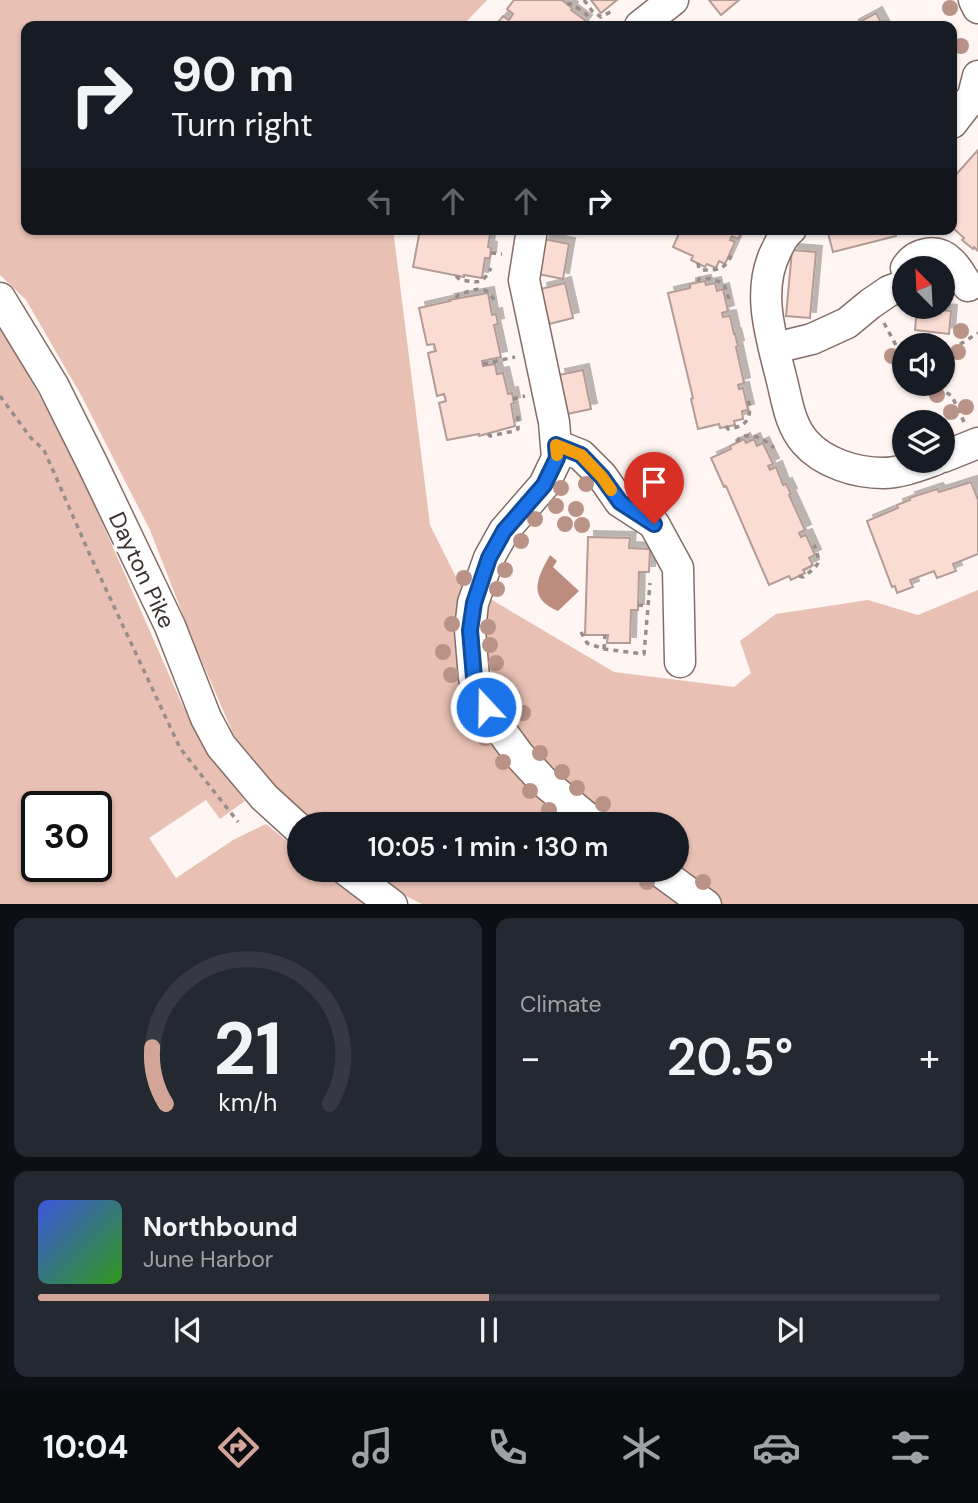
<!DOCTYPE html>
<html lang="en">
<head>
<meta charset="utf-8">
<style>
	:root { --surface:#171b24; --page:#242831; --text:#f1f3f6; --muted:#9ea1a6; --line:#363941; --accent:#d2a598 }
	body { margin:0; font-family:"DM Sans",sans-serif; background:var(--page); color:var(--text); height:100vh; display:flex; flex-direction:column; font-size:26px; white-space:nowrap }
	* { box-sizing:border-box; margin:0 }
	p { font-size:23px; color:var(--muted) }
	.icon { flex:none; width:38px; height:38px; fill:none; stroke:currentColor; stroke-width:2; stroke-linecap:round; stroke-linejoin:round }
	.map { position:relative; height:904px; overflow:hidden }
	.sheet { display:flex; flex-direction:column; gap:14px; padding:14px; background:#0d0f14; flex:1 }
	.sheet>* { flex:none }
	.top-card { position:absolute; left:21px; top:21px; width:936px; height:214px; border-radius:14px; box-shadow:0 2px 5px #0004; background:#171b24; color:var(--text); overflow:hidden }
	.needle { width:46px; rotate:336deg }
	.tools { position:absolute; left:892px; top:256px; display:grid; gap:14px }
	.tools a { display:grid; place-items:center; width:63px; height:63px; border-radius:50%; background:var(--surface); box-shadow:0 2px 5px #0004; font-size:35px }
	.speed { position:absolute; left:21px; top:791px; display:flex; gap:14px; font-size:35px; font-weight:700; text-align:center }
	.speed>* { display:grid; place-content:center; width:91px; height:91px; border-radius:50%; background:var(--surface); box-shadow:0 2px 5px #0004; line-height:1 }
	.speed .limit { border:4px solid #111; border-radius:10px; background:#fff; color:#111 }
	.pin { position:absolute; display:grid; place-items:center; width:60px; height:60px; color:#fff; margin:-72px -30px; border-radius:50% 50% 50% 0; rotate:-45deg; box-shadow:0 0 7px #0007 }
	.pin .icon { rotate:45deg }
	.me { position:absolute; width:77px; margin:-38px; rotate:339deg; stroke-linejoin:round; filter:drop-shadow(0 0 5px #0008) }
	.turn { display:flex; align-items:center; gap:24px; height:147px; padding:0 35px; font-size:32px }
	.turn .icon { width:91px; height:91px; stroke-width:2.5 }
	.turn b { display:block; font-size:49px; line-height:60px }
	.lanes { display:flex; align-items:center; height:66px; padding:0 35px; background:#0003; justify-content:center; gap:35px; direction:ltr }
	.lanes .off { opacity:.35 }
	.big { font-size:52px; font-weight:600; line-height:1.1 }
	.sheet .tile { flex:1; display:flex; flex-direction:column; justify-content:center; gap:10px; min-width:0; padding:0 24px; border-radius:14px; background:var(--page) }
	.sheet .dial { align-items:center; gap:0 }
	.dial svg { height:182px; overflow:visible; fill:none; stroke:var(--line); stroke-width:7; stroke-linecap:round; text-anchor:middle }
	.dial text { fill:var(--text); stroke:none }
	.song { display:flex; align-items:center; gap:21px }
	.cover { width:84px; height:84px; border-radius:10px; background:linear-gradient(135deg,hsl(230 70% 55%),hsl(110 70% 35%)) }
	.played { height:7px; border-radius:4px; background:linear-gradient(90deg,var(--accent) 50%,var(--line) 50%) }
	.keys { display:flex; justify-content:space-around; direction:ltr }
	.heat { display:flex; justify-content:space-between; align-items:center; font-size:38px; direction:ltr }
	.sheet .tiles { flex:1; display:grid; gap:14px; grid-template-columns:1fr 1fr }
	.tile:last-child { grid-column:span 2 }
	.trip { position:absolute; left:287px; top:812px; width:402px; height:70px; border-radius:35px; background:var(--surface); box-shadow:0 2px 5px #0004; font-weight:600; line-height:70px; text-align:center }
	.dock { display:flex; height:112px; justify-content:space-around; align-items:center; background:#090b0e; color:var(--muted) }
	.dock .icon { width:49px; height:49px }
	.dock .on { color:var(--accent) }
	.dock b { font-size:32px; color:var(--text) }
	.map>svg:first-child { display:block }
	.green { fill:#e8c0b4; fill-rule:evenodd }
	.water { fill:#bc8d7f }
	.building { fill:#fbdcd2; stroke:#b29c95; stroke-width:2; filter:url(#shadow) }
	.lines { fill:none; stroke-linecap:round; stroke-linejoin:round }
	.minor-casing { stroke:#836e67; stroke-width:33 }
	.path { stroke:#978e8b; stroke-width:3.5; stroke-dasharray:5 5; stroke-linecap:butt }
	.minor { stroke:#fff; stroke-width:30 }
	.tree { fill:#ba9388 }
	.route-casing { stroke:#114b97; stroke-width:18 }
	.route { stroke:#1a73e8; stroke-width:12 }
	.slow { stroke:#f59e0b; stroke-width:12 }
	.labels { text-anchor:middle; stroke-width:7; stroke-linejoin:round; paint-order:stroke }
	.street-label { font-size:23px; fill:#3b322f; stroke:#fff }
</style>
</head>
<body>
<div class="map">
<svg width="978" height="905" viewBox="0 0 978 905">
	<defs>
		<filter id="shadow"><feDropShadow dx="6" dy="-6" stdDeviation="0" flood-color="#0004"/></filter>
	</defs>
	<rect width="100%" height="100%" fill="#fff5f2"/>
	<path class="green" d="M 0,0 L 487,0 L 462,26 L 26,26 L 26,229 L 393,229 L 430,525 L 457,579 L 467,585 L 463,677 L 578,824 L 313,824 L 298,811 L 249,759 L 233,733 L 196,648 L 150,530 L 81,395 L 26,300 L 0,275 Z
		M 0,322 L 79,470 L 181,702 L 202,743 L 245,801 L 220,819 L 206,800 L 149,838 L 176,878 L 233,840 L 266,824 L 299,851 L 299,870 L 324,870 L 373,904 L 0,904 ZM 37,807 L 96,807 L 96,866 L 37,866 Z
		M 978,590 L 978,904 L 722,904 L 677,868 L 677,824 L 620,824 L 565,782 L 519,734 L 494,689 L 482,630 L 487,597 L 614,672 L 734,687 L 751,673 L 740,641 L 776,614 L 868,600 L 918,615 Z
		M 370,870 L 643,870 L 666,886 L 684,904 L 422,904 L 404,895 Z"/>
	<path class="water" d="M 550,555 L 557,561 L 553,567 L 579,591 L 558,611 C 527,598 537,578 550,555 Z"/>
	<path class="building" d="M 514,0 L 562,0 L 572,8 L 571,10 L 586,21 L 582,26 L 495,26 L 503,16 L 509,20 L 513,14 L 507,9 Z
		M 591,0 L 617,0 L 601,13 Z
		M 709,0 L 739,0 L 721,15 Z
		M 876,13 L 883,26 L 852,26 Z
		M 978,150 L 978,251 L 974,247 L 973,249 L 962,240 L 964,238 L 953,228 L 955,226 L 952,223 L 952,179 Z
		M 427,229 L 491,229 L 488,247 L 491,248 L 490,258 L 485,258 L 482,278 L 464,275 L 464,277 L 413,267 L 420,230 L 427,231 Z
		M 681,229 L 743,229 L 738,239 L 732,236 L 730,240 L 735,242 L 725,264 L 719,261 L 716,268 L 707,264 L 705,267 L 691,260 L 693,256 L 673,247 Z
		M 827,229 L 895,229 L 896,236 L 833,252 Z
		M 544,239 L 569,244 L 563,279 L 538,274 Z
		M 792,250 L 816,252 L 810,318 L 786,316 Z
		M 705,281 L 706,285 L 715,283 L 717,291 L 723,289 L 728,311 L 722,313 L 723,317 L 730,316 L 734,334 L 735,334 L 738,346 L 736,347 L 744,383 L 738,385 L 739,389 L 743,388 L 748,410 L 742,411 L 743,419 L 734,421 L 735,425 L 720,428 L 719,424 L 698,429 L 691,399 L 693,398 L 668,293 L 690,288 L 690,284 Z
		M 565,283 L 573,318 L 549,324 L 541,289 Z
		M 488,293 L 492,315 L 496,314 L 498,324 L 494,325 L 501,357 L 482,361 L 483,366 L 495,364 L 497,374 L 503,373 L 508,394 L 512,393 L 514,403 L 511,404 L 515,426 L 479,436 L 479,434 L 447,440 L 439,403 L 446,401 L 444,394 L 437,396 L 428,353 L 436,351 L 434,344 L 427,345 L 419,308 L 450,301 L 449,300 Z
		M 917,308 L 951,311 L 949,334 L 915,330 Z
		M 583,370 L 591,409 L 567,414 L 559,375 Z
		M 744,439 L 746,443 L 754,439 L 757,446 L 763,443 L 773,464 L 768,466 L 770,470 L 776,467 L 783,485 L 786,484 L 791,494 L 789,495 L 805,530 L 799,533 L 801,537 L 806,535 L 815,555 L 809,558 L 813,565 L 803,570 L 805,573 L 791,580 L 789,576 L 769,585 L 726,486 L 724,487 L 711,458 L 731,449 L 730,446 Z
		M 971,482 L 978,500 L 978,554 L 953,564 L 956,571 L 937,578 L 934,571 L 910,580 L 913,587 L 897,593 L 895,586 L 892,587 L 867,521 L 898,508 L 897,505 L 910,500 L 909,498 L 937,489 L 939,492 Z
		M 588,537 L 630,538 L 629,548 L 650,549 L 649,572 L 639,572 L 638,610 L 631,610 L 630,643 L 607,643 L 608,635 L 585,635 Z"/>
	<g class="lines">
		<defs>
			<path id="minor" d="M 974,0 L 978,8
				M 640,26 L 673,0
				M 952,123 L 973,96 L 978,76
				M 532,229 L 524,280 L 554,422 L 557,458 L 544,485 L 504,531 L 489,558 L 473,603 L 470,630 L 474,678 L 486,707 L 500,729 L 519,755 L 545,783 L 595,824
				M 791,229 C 783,235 780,243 776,251 C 756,291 771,336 781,377 C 787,399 789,424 805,442 C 823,463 856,473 883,473 C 900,473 918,466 935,460
				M 906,268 C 916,252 937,248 951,262 C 958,268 963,279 968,286
				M 0,298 L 53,385 L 92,463 L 170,626 L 206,718 L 221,746 L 264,797 L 299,829
				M 775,348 L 812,339 L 847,323 L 870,304 L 889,291 L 905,285
				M 556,445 L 581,455 L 602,476 L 620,502 L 654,524 L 678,568 L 680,662
				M 943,457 L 978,443
				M 346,870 L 392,905
				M 658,870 L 706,905"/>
		</defs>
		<use href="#minor" class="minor-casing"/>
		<path class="path" d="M 584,0 L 592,11 L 601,17 L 614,10
			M 567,4 L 572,4 L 586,14 L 589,19 L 587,26
			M 491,253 L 502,254
			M 698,263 L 699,269 L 702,270 C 720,270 724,270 732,254
			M 456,276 L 460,280 C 479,282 481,286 491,268
			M 698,282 L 699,279 C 707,277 717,280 724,284 L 729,299
			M 456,298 L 458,295 C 475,289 488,283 495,303
			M 884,323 L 905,362
			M 943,355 L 978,333
			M 483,364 L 515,357
			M 929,383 L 952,396 L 964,422
			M 0,396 L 31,438 L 44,450 L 90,555 L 180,748 L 238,822
			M 513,399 L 525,396
			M 726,426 L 728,429 C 749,426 752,417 748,398
			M 488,434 L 490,436 L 514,431 L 518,429 L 518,412
			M 737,442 L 740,437 C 754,433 764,439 774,448
			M 799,576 L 803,577 C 819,565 822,564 814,545
			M 638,605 L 648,606
			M 581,632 L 587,643 L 604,649 L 644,654 L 650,583
			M 604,649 L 605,635"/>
		<use href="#minor" class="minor"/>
	</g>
	<g class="tree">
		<circle cx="950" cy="8" r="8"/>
		<circle cx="961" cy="46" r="8"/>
		<circle cx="961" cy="331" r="8"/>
		<circle cx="958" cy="352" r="8"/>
		<circle cx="892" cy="356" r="8"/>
		<circle cx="937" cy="395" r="8"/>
		<circle cx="966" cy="407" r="8"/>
		<circle cx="951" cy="412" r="8"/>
		<circle cx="586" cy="484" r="8"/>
		<circle cx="561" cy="488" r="8"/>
		<circle cx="556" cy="506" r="8"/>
		<circle cx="576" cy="509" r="8"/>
		<circle cx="535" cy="519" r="8"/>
		<circle cx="565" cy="524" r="8"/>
		<circle cx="582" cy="525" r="8"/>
		<circle cx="521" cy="541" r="8"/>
		<circle cx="505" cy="570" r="8"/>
		<circle cx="464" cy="578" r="8"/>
		<circle cx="497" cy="589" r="8"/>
		<circle cx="452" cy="624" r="8"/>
		<circle cx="488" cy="627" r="8"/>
		<circle cx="490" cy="645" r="8"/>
		<circle cx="443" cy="652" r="8"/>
		<circle cx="496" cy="663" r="8"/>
		<circle cx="451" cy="675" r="8"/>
		<circle cx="497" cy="683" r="8"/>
		<circle cx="508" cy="702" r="8"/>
		<circle cx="463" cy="708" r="8"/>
		<circle cx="523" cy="713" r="8"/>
		<circle cx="476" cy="723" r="8"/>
		<circle cx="485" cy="738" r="8"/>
		<circle cx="540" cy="753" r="8"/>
		<circle cx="503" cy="762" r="8"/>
		<circle cx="562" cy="772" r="8"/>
		<circle cx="577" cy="788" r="8"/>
		<circle cx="530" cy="791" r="8"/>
		<circle cx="603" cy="804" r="8"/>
		<circle cx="549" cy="810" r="8"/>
		<circle cx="647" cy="882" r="8"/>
		<circle cx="703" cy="882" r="8"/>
	</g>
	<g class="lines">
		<defs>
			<path id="route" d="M 486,707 L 474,678 L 470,630 L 474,603 L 489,558 L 504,531 L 544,485 L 557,458 L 556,445 L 581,455 L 602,477 L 620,502 L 654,524"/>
		</defs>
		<use href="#route" class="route-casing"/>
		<use href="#route" class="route"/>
		<path class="slow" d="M 557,455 L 556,445 L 581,455 L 602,477 L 611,490"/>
	</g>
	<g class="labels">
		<g class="street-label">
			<text transform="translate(142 570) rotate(65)" y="8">Dayton Pike</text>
		</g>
	</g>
</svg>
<div class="tools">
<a><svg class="needle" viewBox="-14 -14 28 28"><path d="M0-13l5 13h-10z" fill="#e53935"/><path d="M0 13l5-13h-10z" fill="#9ea1a6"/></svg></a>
<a><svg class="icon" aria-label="sound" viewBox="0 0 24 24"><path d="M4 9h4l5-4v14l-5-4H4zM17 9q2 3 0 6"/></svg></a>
<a><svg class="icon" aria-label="layers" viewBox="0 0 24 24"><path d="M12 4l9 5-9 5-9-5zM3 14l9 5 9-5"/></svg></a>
</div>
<div class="speed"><div class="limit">30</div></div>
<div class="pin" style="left:654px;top:524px;background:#d93025"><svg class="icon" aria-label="arrive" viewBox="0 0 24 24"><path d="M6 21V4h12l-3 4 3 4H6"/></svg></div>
<svg class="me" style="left:486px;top:707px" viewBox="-20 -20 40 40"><circle r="17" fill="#1a73e8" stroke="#fff" stroke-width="3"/><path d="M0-11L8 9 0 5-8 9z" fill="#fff"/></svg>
<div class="trip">10:05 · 1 min · 130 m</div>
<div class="top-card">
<div class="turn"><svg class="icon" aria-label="right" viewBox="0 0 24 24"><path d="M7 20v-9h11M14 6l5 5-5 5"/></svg><div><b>90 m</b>Turn right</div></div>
<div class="lanes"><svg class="icon off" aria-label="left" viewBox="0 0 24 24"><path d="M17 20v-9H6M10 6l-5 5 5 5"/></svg><svg class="icon off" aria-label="ahead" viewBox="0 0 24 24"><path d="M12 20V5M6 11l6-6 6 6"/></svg><svg class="icon off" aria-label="ahead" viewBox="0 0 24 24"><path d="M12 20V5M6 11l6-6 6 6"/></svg><svg class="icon" aria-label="right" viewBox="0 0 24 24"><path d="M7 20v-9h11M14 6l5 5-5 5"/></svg></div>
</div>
</div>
<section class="sheet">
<div class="tiles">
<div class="tile dial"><svg viewBox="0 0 100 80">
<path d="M14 69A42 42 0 1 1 86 69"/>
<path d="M14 69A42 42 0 0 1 8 44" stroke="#d2a598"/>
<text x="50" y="56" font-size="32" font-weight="700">21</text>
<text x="50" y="72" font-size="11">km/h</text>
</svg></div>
<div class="tile"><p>Climate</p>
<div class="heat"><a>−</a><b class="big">20.5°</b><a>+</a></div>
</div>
<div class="tile">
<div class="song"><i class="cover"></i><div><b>Northbound</b><p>June Harbor</p></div></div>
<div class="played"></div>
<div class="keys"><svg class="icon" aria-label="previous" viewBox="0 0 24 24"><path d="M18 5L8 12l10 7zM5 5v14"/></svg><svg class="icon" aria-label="pause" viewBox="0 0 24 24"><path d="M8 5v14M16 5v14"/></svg><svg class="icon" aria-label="next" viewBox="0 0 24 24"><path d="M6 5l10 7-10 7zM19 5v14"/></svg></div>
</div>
</div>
</section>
<nav class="dock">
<b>10:04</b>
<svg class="icon on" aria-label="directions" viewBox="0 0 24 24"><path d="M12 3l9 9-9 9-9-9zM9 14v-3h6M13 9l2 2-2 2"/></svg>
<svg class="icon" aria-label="music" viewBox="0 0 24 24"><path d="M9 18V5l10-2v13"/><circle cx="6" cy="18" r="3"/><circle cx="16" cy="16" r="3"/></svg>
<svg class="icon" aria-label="phone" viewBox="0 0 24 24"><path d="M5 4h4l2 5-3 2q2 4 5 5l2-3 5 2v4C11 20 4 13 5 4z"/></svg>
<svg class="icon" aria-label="climate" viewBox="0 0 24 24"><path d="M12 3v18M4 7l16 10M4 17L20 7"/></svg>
<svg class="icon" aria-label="car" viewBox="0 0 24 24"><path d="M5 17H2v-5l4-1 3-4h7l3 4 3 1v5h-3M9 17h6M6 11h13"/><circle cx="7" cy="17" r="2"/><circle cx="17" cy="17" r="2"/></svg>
<svg class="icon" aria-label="filters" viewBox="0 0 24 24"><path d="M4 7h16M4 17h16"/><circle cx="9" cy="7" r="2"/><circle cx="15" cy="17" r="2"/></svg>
</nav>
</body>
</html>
